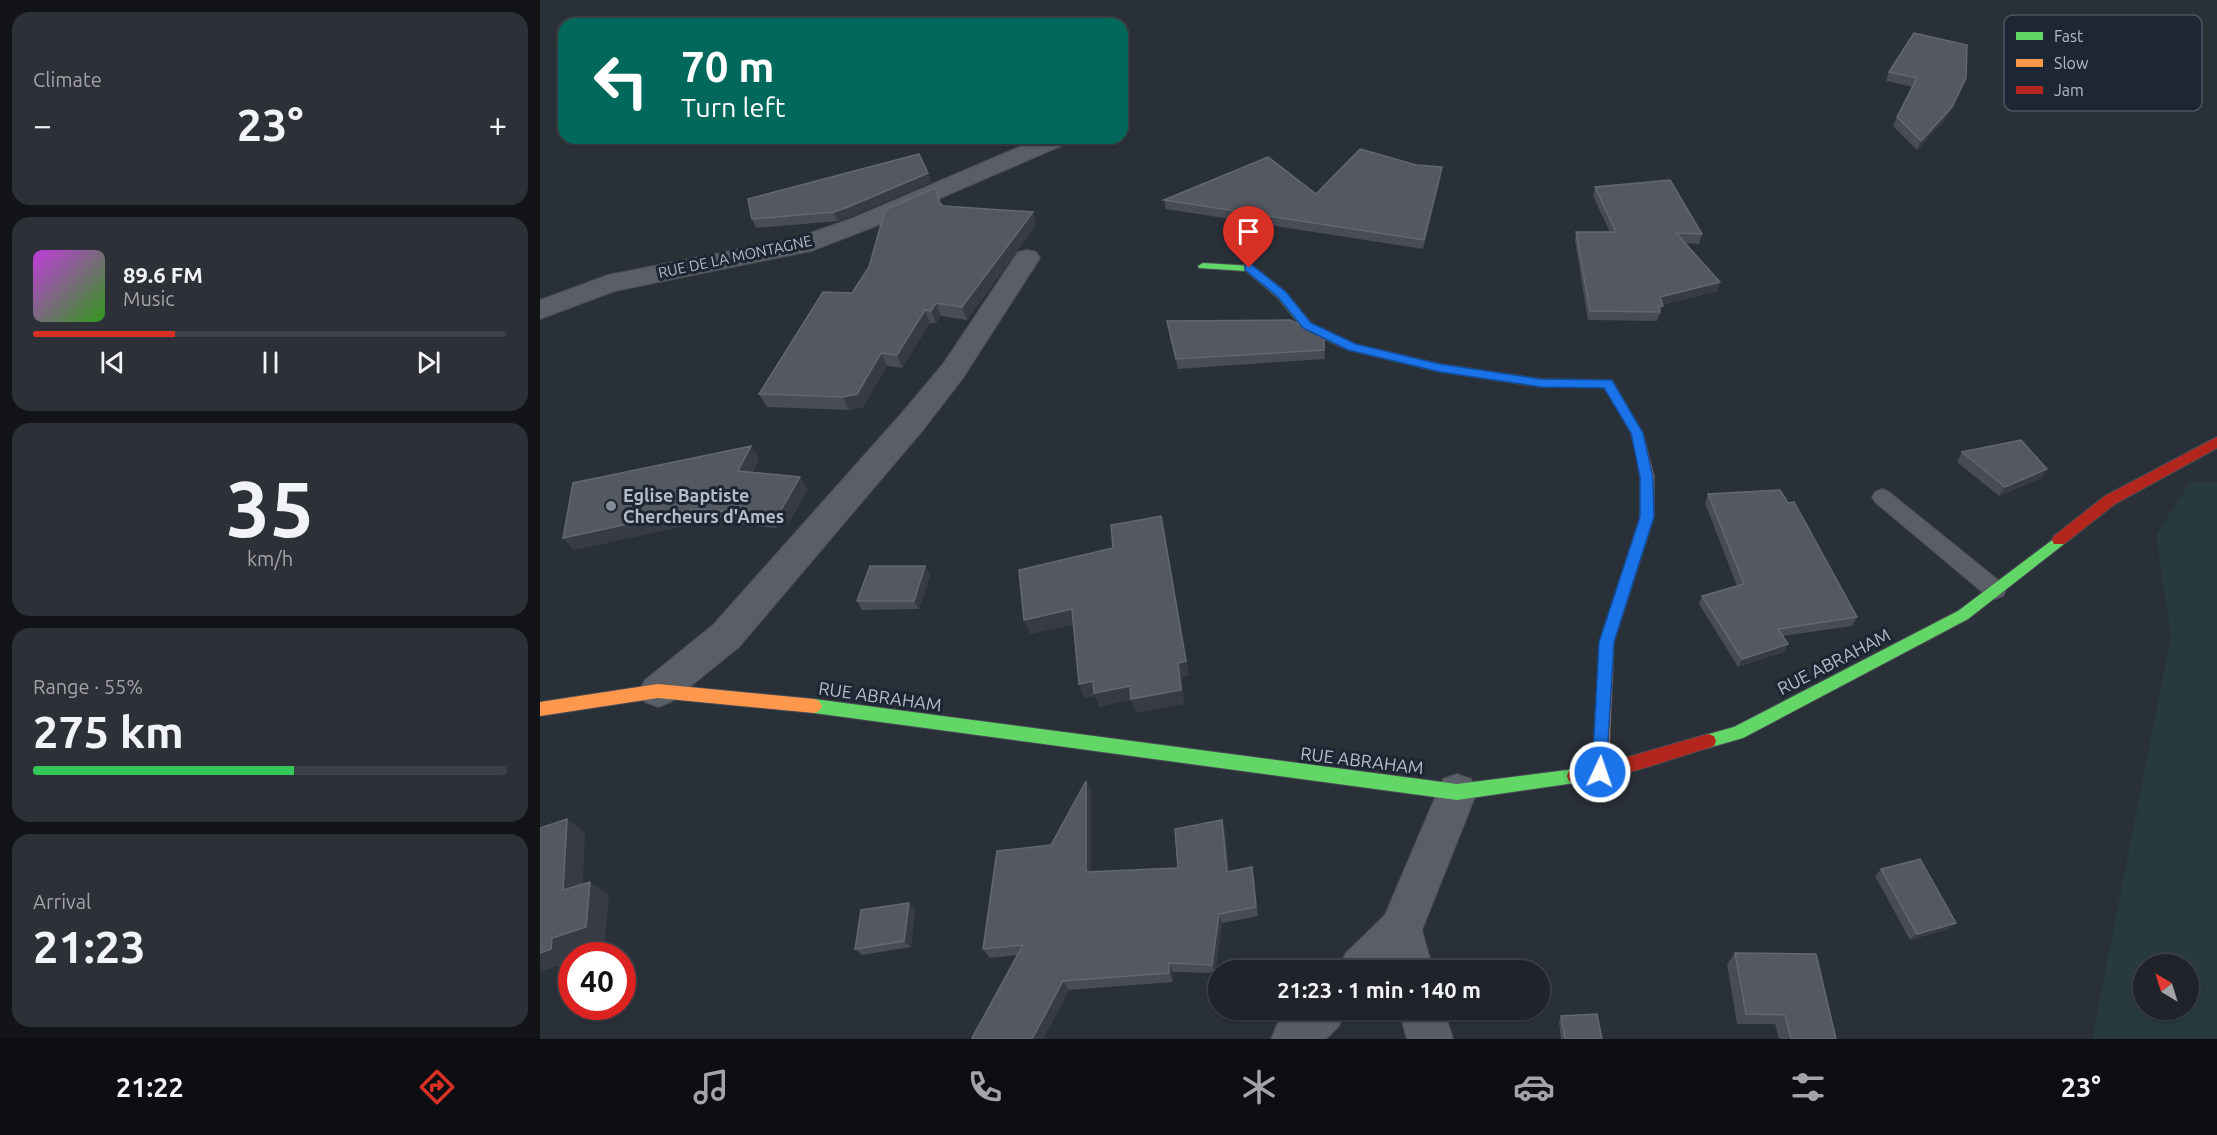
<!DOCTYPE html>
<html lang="en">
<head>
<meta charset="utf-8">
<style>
	:root { --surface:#20242a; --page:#2d3036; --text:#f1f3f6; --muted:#a2a4a8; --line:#3d4147; --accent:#d93025 }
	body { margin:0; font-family:Ubuntu,sans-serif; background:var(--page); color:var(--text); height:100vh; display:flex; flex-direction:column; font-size:22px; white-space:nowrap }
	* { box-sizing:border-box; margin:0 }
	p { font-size:20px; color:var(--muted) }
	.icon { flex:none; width:33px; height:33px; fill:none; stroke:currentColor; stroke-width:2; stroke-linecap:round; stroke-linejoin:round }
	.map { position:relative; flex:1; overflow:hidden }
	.details { display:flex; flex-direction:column; gap:12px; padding:12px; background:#121417; width:540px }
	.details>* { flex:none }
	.top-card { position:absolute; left:18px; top:18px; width:570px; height:126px; border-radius:18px; box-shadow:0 2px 4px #0004,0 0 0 2px var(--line); background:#00695c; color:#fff; overflow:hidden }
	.needle { width:39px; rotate:322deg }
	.buttons { position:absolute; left:1593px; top:954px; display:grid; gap:12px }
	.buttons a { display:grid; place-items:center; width:66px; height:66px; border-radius:50%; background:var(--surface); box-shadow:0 2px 4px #0004,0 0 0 2px var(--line); font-size:30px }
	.speed { position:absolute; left:18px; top:942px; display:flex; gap:12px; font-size:30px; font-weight:700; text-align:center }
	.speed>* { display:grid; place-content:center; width:78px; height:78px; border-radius:50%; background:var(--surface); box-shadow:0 2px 4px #0004,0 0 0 2px var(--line); line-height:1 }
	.speed .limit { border:9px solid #d22; background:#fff; color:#111 }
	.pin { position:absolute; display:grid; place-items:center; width:51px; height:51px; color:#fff; margin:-62px -26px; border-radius:50% 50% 50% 0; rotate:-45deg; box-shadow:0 0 6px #0007 }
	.pin .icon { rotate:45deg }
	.me { position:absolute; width:66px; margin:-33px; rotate:3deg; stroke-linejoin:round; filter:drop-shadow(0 0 4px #0008) }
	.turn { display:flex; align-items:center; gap:21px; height:126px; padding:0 24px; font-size:27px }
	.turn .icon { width:78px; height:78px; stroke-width:2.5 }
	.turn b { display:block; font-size:42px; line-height:51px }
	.big { font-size:45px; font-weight:600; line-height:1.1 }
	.details .card { flex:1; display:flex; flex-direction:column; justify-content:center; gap:9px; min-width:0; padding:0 21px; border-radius:18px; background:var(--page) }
	.details .dial { align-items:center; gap:0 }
	.dial b { font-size:78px; line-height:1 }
	.song { display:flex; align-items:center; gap:18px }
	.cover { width:72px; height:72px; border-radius:9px; background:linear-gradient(135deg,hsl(290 70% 55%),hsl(110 70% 35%)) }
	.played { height:6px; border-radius:3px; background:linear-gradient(90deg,var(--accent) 30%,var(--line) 30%) }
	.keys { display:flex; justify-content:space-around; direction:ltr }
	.heat { display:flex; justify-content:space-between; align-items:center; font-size:33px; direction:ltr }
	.charge { height:9px; border-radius:4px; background:linear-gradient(90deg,#34c759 55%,var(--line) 0) }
	.trip { position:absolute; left:668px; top:960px; width:342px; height:60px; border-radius:30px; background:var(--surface); box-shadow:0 2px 4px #0004,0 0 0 2px var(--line); font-weight:600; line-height:60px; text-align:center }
	.tab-bar { display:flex; height:96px; justify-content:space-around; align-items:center; background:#0d0e11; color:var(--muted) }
	.tab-bar .icon { width:42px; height:42px }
	.tab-bar .selected { color:var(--accent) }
	.tab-bar b { font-size:27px; color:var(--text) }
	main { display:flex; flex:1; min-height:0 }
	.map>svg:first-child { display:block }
	.green { fill:#273a3e; fill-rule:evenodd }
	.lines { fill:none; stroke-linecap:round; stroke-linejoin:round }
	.lane-casing { stroke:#484c55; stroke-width:2 }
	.street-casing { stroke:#484c55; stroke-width:2 }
	.fast-casing { stroke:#484c55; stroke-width:2 }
	.slow-casing { stroke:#484c55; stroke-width:2 }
	.jam-casing { stroke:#484c55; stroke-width:2 }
	.lane { fill:#5a5e66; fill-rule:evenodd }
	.street { fill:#5a5e66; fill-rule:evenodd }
	.fast { fill:#63d668; fill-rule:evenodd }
	.slow { fill:#ff974d; fill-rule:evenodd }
	.jam { fill:#b3261e; fill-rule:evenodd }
	.wall { fill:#474c55 }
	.shaded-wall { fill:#373c44 }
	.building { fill:#535861; stroke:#626872; stroke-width:1.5 }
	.route { fill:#1a73e8; stroke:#114b97; stroke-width:1.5 }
	.poi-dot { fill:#848b96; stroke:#1d2633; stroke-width:2 }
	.labels { text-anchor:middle; stroke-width:6; stroke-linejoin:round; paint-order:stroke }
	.far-street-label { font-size:15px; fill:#b4bcc9; stroke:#1d2633 }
	.poi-label { font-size:18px; font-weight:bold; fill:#b4bcc9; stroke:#1d2633; text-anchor:start }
	.street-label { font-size:18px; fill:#b4bcc9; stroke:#1d2633 }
	.key { fill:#1d2633; stroke:#4a5360; stroke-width:1.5 }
	.key-label { font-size:16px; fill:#b4bcc9 }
</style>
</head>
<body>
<main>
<section class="details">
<div class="card"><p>Climate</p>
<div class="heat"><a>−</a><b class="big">23°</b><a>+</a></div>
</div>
<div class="card">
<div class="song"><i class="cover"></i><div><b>89.6 FM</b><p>Music</p></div></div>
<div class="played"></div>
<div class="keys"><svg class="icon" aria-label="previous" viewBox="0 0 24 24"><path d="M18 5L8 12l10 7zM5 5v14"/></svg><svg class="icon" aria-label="pause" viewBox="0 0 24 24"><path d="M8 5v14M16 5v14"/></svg><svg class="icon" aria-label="next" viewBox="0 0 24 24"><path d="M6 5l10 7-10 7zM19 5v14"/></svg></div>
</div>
<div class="card dial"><b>35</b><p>km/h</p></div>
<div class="card"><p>Range · 55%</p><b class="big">275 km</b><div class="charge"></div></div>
<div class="card"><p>Arrival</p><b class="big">21:23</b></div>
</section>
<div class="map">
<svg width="1677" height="1039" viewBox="0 0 1677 1039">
	<rect width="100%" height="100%" fill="#2a3038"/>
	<path class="green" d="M 1651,481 L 1677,482 L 1677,1039 L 1552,1039 L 1631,636 L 1616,535 ZM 1604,964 L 1648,964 L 1648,1010 L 1604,1010 Z"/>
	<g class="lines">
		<defs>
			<path id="lane" d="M 1342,489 L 1349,492 L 1463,584 L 1466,590 L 1463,596 L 1455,599 L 1447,596 L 1335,502 L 1332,497 L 1335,492 Z"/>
			<path id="street" d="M 500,138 L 532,138 L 528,143 L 331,228 L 271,251 L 75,291 L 0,319 L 0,300 L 68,275 L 256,238 L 313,218 Z
				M 487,250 L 496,252 L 500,258 L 423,378 L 383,430 L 199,647 L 131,702 L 118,707 L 105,702 L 99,691 L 105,680 L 173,625 L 361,414 L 403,364 L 478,252 Z
				M 917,774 L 931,779 L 937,792 L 882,930 L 893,970 L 799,970 L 805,954 L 845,915 L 903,779 Z
				M 751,1010 L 806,1010 L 799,1026 L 786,1039 L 731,1039 L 738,1023 Z
				M 859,1010 L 904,1010 L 913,1039 L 867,1039 Z"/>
			<path id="fast" d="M 663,263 L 713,266 L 746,292 L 771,323 L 815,344 L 900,364 L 1001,379 L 1072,380 L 1103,433 L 1108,453 L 1102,458 L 1097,456 L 1091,433 L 1064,387 L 1001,387 L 900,372 L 808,350 L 763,329 L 738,298 L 706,271 L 659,268 L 658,266 Z
				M 1519,535 L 1524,536 L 1526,540 L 1524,544 L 1428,619 L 1203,738 L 1168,748 L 1162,746 L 1160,741 L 1162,736 L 1194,727 L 1418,611 Z
				M 274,699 L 917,784 L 1035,769 L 1041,771 L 1043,776 L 1041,781 L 1035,783 L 917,800 L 274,713 L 269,711 L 266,706 L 269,701 Z"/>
			<path id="slow" d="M 1102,448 L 1108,453 L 1114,477 L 1114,517 L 1074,642 L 1068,772 L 1066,777 L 1060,779 L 1054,777 L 1052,772 L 1060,642 L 1100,517 L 1100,477 L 1096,453 Z
				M 118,684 L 274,699 L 279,701 L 282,706 L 279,711 L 274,713 L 118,698 L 0,716 L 0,702 Z"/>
			<path id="jam" d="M 1677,437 L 1677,448 L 1575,504 L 1524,544 L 1514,544 L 1512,540 L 1514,536 L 1565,496 Z
				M 1168,734 L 1174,736 L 1176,741 L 1174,746 L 1168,748 C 1143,755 1049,789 1029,781 L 1027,776 L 1029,771 L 1060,765 Z"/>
		</defs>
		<use href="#lane" class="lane-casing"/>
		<use href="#street" class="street-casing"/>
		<use href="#fast" class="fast-casing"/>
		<use href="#slow" class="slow-casing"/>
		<use href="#jam" class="jam-casing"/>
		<use href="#lane" class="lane"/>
		<use href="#street" class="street"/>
		<use href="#fast" class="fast"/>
		<use href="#slow" class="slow"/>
		<use href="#jam" class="jam"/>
	</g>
	<path class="wall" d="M 1374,33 L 1408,116 L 1377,150 L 1353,126 L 1357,117 L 1373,87 L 1346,81 L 1349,72 Z
		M 901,176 L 883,249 L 626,209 L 624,200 L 776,194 Z
		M 391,182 L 312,216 L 298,221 L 216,228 L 212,219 Z
		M 1055,187 L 1162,234 L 1159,244 L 1144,243 L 1177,291 L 1122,305 L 1120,315 L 1119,315 L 1117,321 L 1048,320 L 1035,241 L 1036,232 L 1070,232 L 1053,196 Z
		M 400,203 L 403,206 L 496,225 L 427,320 L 401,316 L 396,323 L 390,323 L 362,368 L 347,366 L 323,407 L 309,410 L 227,407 L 219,394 L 312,293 Z
		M 629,331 L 784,337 L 785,359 L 638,369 Z
		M 1422,452 L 1501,478 L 1459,496 L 1417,462 Z
		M 219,458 L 212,472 L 268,489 L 249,522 L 236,528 L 166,521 L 33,550 Z
		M 1168,494 L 1317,617 L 1312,626 L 1243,636 L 1248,644 L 1244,652 L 1198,667 L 1159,604 L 1162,596 L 1197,586 L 1165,503 Z
		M 390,575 L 379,609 L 322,610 L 317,601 Z
		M 546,781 L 551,792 L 551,872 L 638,868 L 682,820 L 685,831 L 689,871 L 712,867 L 714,877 L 718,916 L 682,923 L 675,973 L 633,972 L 633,982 L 529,990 L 503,1039 L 432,1039 L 432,1038 L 478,955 L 450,958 L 443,949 L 511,845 Z
		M 1341,869 L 1409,929 L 1370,940 L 1335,876 Z
		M 375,910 L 371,947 L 322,955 L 315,949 Z
		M 1195,953 L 1296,1039 L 1239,1039 L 1235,1024 L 1197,1024 L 1187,964 Z
		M 1021,1016 L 1062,1039 L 1021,1039 L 1019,1022 Z"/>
	<path class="shaded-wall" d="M 1426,78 L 1408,116 L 1377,150 L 1381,141 Z
		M 902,167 L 901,176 L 883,249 L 884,240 Z
		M 388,173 L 391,182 L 312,216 L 298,221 L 294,212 Z
		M 493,212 L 496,225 L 427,320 L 422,307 Z
		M 1180,282 L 1177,291 L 1118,306 L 1120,297 Z
		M 396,303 L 401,316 L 396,323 L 391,311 Z
		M 385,310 L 390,323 L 362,368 L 357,355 Z
		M 341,353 L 347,366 L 323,407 L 309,410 L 303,397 Z
		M 211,446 L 219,458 L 206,483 L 198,471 Z
		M 1507,469 L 1501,478 L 1459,496 L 1465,487 Z
		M 260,477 L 268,489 L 249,522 L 236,528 L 228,516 Z
		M 157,509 L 166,521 L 33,550 L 23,538 Z
		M 621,516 L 624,531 L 649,675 L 642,677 L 644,704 L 596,713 L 591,700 L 559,707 L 555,696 L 544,698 L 539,684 Z
		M 385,566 L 390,575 L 379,609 L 374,601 Z
		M 532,609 L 538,624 L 490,634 L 484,620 Z
		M 1248,644 L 1244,652 L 1198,667 L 1202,659 Z
		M 546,781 L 551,792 L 551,882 L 546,872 Z
		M 27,819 L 45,833 L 42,904 L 23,890 Z
		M 682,820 L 685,831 L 690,882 L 687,872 Z
		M 712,867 L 714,877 L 718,916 L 716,907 Z
		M 50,882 L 69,895 L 65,940 L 32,950 L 31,962 L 0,972 L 0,953 Z
		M 369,903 L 375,910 L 371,947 L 364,941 Z
		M 679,914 L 682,923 L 675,973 L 672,965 Z
		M 1416,923 L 1409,929 L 1370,940 L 1377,934 Z
		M 629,963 L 633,972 L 633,982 L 629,973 Z
		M 523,981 L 529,990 L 503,1039 L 492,1039 Z"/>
	<path class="building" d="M 1374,33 L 1427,45 L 1426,78 L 1412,107 L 1381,141 L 1357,117 L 1377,78 L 1349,72 Z
		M 820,149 L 876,165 L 902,167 L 884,240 L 624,200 L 728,157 L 776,194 Z
		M 379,154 L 388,173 L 308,207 L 294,212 L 212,219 L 208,199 Z
		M 1130,180 L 1162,234 L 1136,233 L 1180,282 L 1120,297 L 1123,306 L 1118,306 L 1120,312 L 1050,311 L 1036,232 L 1076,232 L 1055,187 Z
		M 395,188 L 400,203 L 403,206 L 493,212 L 422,307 L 396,303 L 391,311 L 385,310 L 357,355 L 341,353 L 317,394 L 303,397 L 219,394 L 283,292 L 312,293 L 329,267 L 345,210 Z
		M 750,320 L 784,337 L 784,350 L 636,359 L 627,321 Z
		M 1481,440 L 1507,469 L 1465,487 L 1422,452 Z
		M 211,446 L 198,471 L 260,477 L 241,510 L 228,516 L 157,509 L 23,538 L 33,483 Z
		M 1240,490 L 1248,503 L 1254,502 L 1317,617 L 1238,629 L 1248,644 L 1202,659 L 1162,596 L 1204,584 L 1168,494 Z
		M 621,516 L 646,661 L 638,663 L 641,690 L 591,699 L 590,686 L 554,693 L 553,681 L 539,684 L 532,609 L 484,620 L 479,570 L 573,548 L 571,525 Z
		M 330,566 L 385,566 L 374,601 L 317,601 Z
		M 546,781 L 546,872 L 638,868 L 635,829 L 682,820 L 687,872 L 712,867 L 716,907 L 679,914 L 672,965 L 629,963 L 629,973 L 523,981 L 492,1039 L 434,1039 L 432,1038 L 483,945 L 443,949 L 457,851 L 511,845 Z
		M 27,819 L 23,890 L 50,882 L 46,927 L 12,938 L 11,949 L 0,953 L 0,828 Z
		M 1380,859 L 1416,923 L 1377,934 L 1341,869 Z
		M 369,903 L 364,941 L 315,949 L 321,910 Z
		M 1195,953 L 1276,954 L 1296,1039 L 1251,1039 L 1245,1015 L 1206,1014 Z
		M 1057,1014 L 1062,1039 L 1025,1039 L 1021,1016 Z"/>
	<path class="route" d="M 705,265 L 712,265 L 746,292 L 771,323 L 816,344 L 900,364 L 1001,379 L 1072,380 L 1103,433 L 1113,477 L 1114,517 L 1074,642 L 1066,777 L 1060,779 L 1054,777 L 1052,772 L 1059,642 L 1100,517 L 1100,477 L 1091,433 L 1064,388 L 1001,387 L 900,372 L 808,350 L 763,328 L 738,297 L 705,270 Z"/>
	<circle class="poi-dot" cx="71" cy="506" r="6"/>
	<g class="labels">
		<g class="far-street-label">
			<text transform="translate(195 257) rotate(-12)" y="5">RUE DE LA MONTAGNE</text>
		</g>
		<g class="poi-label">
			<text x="83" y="502">Eglise Baptiste<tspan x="83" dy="21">Chercheurs d'Ames</tspan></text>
		</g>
		<g class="street-label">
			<text transform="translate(1294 662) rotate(-27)" y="6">RUE ABRAHAM</text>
			<text transform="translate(340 697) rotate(8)" y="6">RUE ABRAHAM</text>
			<text transform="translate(822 761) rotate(7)" y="6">RUE ABRAHAM</text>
		</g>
	</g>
	<rect x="1464" y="15" width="198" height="96" rx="9" class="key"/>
	<rect x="1476" y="32" width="27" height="8" fill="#63d668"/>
	<rect x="1476" y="59" width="27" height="8" fill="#ff974d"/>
	<rect x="1476" y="86" width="27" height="8" fill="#b3261e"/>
	<g class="key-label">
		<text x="1514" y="42">Fast</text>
		<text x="1514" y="69">Slow</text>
		<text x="1514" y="96">Jam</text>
	</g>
</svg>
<div class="buttons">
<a><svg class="needle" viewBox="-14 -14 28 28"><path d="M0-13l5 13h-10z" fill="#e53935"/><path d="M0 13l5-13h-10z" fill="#a2a4a8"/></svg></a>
</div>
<div class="speed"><div class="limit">40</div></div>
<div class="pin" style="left:709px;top:268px;background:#d93025"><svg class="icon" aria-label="arrive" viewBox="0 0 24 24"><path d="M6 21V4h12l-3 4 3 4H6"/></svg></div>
<svg class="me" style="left:1060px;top:772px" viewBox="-20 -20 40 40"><circle r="17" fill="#1a73e8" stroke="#fff" stroke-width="3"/><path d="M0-11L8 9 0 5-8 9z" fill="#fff"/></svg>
<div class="trip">21:23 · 1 min · 140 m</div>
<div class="top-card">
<div class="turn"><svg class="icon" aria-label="left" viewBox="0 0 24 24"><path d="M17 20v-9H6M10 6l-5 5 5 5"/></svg><div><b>70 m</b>Turn left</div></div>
</div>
</div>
</main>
<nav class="tab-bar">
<b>21:22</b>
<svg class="icon selected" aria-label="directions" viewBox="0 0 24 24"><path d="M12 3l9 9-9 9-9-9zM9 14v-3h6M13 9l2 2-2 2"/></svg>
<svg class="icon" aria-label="music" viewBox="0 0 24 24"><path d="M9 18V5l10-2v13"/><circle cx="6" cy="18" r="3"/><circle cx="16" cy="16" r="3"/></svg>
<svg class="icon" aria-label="phone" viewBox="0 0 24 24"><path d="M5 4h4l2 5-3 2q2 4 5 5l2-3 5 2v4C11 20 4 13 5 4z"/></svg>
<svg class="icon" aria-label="climate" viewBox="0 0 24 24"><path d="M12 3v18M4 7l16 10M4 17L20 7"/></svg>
<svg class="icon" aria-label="car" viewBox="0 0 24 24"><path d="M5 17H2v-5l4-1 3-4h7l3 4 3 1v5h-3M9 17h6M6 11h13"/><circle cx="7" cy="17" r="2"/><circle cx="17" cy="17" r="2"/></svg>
<svg class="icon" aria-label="filters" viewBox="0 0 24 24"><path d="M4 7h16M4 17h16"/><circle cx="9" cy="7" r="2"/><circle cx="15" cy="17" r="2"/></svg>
<b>23°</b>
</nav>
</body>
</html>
